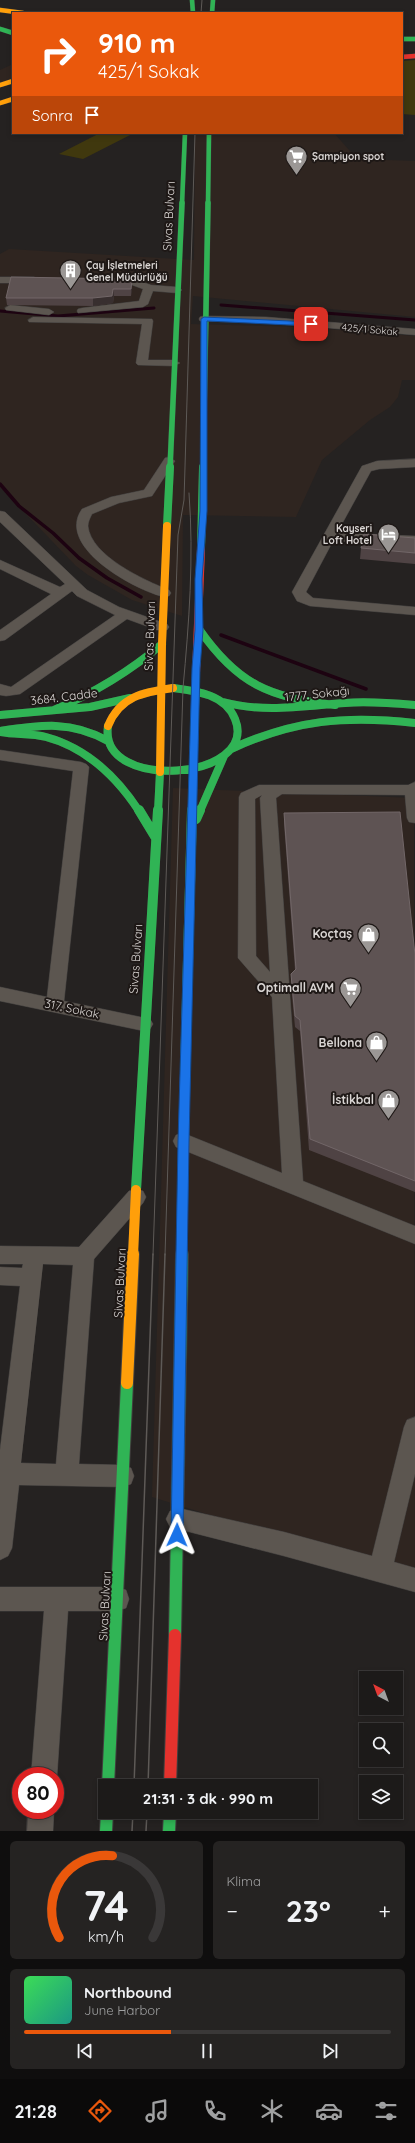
<!DOCTYPE html>
<html lang="tr">
<head>
<meta charset="utf-8">
<style>
	:root { --surface:#1c1a19; --page:#252322; --text:#f1f3f6; --muted:#a0a1a2; --line:#3a3838; --accent:#ea580c }
	body { margin:0; font-family:Quicksand,sans-serif; background:var(--page); color:var(--text); height:100vh; display:flex; flex-direction:column; font-size:15px; white-space:nowrap }
	* { box-sizing:border-box; margin:0 }
	p { font-size:13px; color:var(--muted) }
	.icon { flex:none; width:22px; height:22px; fill:none; stroke:currentColor; stroke-width:2; stroke-linecap:round; stroke-linejoin:round }
	.map { position:relative; height:1831px; overflow:hidden }
	.drawer { display:flex; flex-direction:column; gap:10px; padding:10px; background:#0f0e0e; flex:1 }
	.drawer>* { flex:none }
	.banner { position:absolute; left:12px; top:12px; width:391px; height:122px; border-radius:0px; box-shadow:0 2px 6px #0003,0 0 0 1px var(--line); background:#ea580c; color:#fff; overflow:hidden }
	.needle { width:26px; rotate:319deg }
	.fabs { position:absolute; left:359px; top:1671px; display:grid; gap:8px }
	.fabs a { display:grid; place-items:center; width:44px; height:44px; border-radius:0px; background:var(--surface); box-shadow:0 2px 6px #0003,0 0 0 1px var(--line); font-size:20px }
	.speed { position:absolute; left:12px; top:1767px; display:flex; gap:8px; font-size:20px; font-weight:700; text-align:center }
	.speed>* { display:grid; place-content:center; width:52px; height:52px; border-radius:50%; background:var(--surface); box-shadow:0 2px 6px #0003,0 0 0 1px var(--line); line-height:1 }
	.speed .limit { border:6px solid #d22; background:#fff; color:#111 }
	.pin { position:absolute; display:grid; place-items:center; width:34px; height:34px; color:#fff; margin:-17px; border-radius:8px; box-shadow:0 2px 6px #0006 }
	.me { position:absolute; width:44px; margin:-22px; rotate:1deg; stroke-linejoin:round; filter:drop-shadow(0 0 3px #0008) }
	.turn { display:flex; align-items:center; gap:14px; height:84px; padding:0 20px; font-size:18px }
	.turn .icon { width:52px; height:52px; stroke-width:2.5 }
	.turn b { display:block; font-size:28px; line-height:34px }
	.then { display:flex; align-items:center; height:38px; padding:0 20px; background:#0003; gap:8px; font-size:15px }
	.big { font-size:30px; font-weight:700; line-height:1.1 }
	.drawer .tile { flex:1; display:flex; flex-direction:column; justify-content:center; gap:6px; min-width:0; padding:0 14px; border-radius:6px; background:var(--page) }
	.drawer .dial { align-items:center; gap:0 }
	.dial svg { height:104px; overflow:visible; fill:none; stroke:var(--line); stroke-width:7; stroke-linecap:round; text-anchor:middle }
	.dial text { fill:var(--text); stroke:none }
	.song { display:flex; align-items:center; gap:12px }
	.cover { width:48px; height:48px; border-radius:6px; background:linear-gradient(135deg,hsl(130 70% 55%),hsl(170 70% 35%)) }
	.played { height:4px; border-radius:2px; background:linear-gradient(90deg,var(--accent) 40%,var(--line) 40%) }
	.keys { display:flex; justify-content:space-around; direction:ltr }
	.heat { display:flex; justify-content:space-between; align-items:center; font-size:22px; direction:ltr }
	.drawer .tiles { flex:1; display:grid; gap:10px; grid-template-columns:1fr 1fr }
	.tile:last-child { grid-column:span 2 }
	.trip { position:absolute; left:98px; top:1779px; width:220px; height:40px; border-radius:0px; background:var(--surface); box-shadow:0 2px 6px #0003,0 0 0 1px var(--line); font-weight:700; line-height:40px; text-align:center }
	.tabs { display:flex; height:64px; justify-content:space-around; align-items:center; background:#0b0a0a; color:var(--muted) }
	.tabs .icon { width:28px; height:28px }
	.tabs .active { color:var(--accent) }
	.tabs b { font-size:18px; color:var(--text) }
	.map>svg:first-child { display:block }
	.built { fill:#2f2520 }
	.green { fill:#40380e }
	.lines { fill:none; stroke-linecap:round; stroke-linejoin:round }
	.stream-far1 { stroke:#1d0311; stroke-width:3 }
	.stream { stroke:#1d0311; stroke-width:3.5 }
	.street-casing { stroke:#413f3e; stroke-width:1 }
	.fast-far4-casing { stroke:#413f3e; stroke-width:5 }
	.fast-far3-casing { stroke:#413f3e; stroke-width:6 }
	.fast-far2-casing { stroke:#413f3e; stroke-width:8 }
	.fast-far1-casing { stroke:#413f3e; stroke-width:10 }
	.fast-casing { stroke:#413f3e; stroke-width:14 }
	.slow-far3-casing { stroke:#413f3e; stroke-width:5 }
	.slow-far2-casing { stroke:#413f3e; stroke-width:8 }
	.slow-far1-casing { stroke:#413f3e; stroke-width:10 }
	.slow-casing { stroke:#413f3e; stroke-width:14 }
	.jam-far3-casing { stroke:#413f3e; stroke-width:5 }
	.jam-far2-casing { stroke:#413f3e; stroke-width:8 }
	.jam-far1-casing { stroke:#413f3e; stroke-width:10 }
	.jam-casing { stroke:#413f3e; stroke-width:14 }
	.street { fill:#5c5650; fill-rule:evenodd }
	.fast-far4 { stroke:#30b455; stroke-width:4.5 }
	.fast-far3 { stroke:#30b455; stroke-width:5.5 }
	.fast-far2 { stroke:#30b455; stroke-width:8 }
	.fast-far1 { stroke:#30b455; stroke-width:10 }
	.fast { stroke:#30b455; stroke-width:12 }
	.slow-far3 { stroke:#ff9f0a; stroke-width:4.5 }
	.slow-far2 { stroke:#ff9f0a; stroke-width:8 }
	.slow-far1 { stroke:#ff9f0a; stroke-width:10 }
	.slow { stroke:#ff9f0a; stroke-width:12 }
	.jam-far3 { stroke:#e5322d; stroke-width:4.5 }
	.jam-far2 { stroke:#e5322d; stroke-width:8 }
	.jam-far1 { stroke:#e5322d; stroke-width:10 }
	.jam { stroke:#e5322d; stroke-width:12 }
	.tram-far1 { stroke:#5e5a57; stroke-width:1 }
	.tram { stroke:#5e5a57; stroke-width:1.5 }
	.wall { fill:#4f4344 }
	.shaded-wall { fill:#382f2f }
	.building { fill:#5e5353; stroke:#726768 }
	.route { fill:#1a73e8; stroke:#114b97 }
	.labels { text-anchor:middle; stroke-width:4; stroke-linejoin:round; paint-order:stroke }
	.far-poi-label { font-size:10px; font-weight:bold; fill:#dad6d4; stroke:#1e1816; text-anchor:start }
	.far-street-label { font-size:10px; fill:#dad6d4; stroke:#1e1816 }
	.street-label { font-size:12px; fill:#dad6d4; stroke:#1e1816 }
	.poi-label { font-size:12px; font-weight:bold; fill:#dad6d4; stroke:#1e1816; text-anchor:end }
</style>
</head>
<body>
<div class="map">
<svg width="415" height="1831" viewBox="0 0 415 1831">
	<rect width="100%" height="100%" fill="#252221"/>
	<path class="built" d="M 13,64 L 13,81 L 0,84 L 0,70 Z
		M 195,133 L 334,133 L 357,159 L 415,161 L 415,317 L 193,296 L 191,324 L 301,327 L 415,336 L 415,380 L 402,380 L 398,397 L 390,407 L 370,420 L 322,460 L 296,517 L 183,515 L 182,616 L 132,600 L 88,575 L 76,566 L 0,487 L 0,254 L 9,249 L 194,260 Z
		M 173,788 L 414,798 L 415,1579 L 152,1497 Z"/>
	<path class="green" d="M 415,60 L 415,115 L 402,114 L 402,61 Z
		M 100,133 L 134,133 L 83,159 L 59,154 Z"/>
	<g class="lines">
		<path class="stream-far1" d="M 221,305 L 415,320
			M 0,311 L 58,316 L 154,308"/>
		<path class="stream" d="M 0,484 L 19,506 L 53,533 L 79,558 L 107,578 L 141,597
			M 221,635 L 366,689"/>
		<defs>
			<path id="street" d="M 0,277 L 34,277 L 39,280 L 34,283 L 0,283 Z
				M 108,278 L 133,279 L 151,285 L 177,287 L 182,290 L 177,293 L 153,291 L 148,304 L 143,307 L 78,313 L 77,311 L 78,309 L 82,308 L 139,301 L 143,289 L 132,285 L 104,283 L 103,281 Z
				M 10,305 L 49,309 L 54,312 L 49,315 L 6,310 L 5,308 Z
				M 204,316 L 266,317 L 415,329 L 415,335 L 266,323 L 200,321 L 199,319 L 200,317 Z
				M 33,317 L 152,319 L 153,321 L 148,360 L 174,360 L 180,363 L 174,366 L 138,365 L 136,363 L 142,324 L 29,322 L 28,320 Z
				M 169,457 L 175,461 L 152,496 L 119,503 L 92,514 C 90,518 88,522 88,526 C 91,556 144,580 169,590 L 171,593 L 169,596 L 164,597 C 135,590 55,547 82,509 L 111,497 L 144,490 L 165,458 Z
				M 415,459 L 415,467 L 379,469 L 371,471 L 337,533 L 415,536 L 415,544 L 333,541 L 306,592 L 313,598 L 415,607 L 415,615 L 310,606 L 297,601 L 292,592 L 362,466 L 377,461 Z
				M 0,511 L 5,512 L 87,590 L 119,607 L 167,624 L 169,627 L 167,630 L 157,630 L 127,619 L 20,694 L 6,696 L 0,695 L 0,684 L 11,687 L 115,615 L 77,596 L 72,591 L 5,640 L 0,641 L 0,630 L 51,594 L 0,569 L 0,560 L 60,587 L 65,584 L 0,522 Z
				M 0,750 L 81,762 L 86,764 L 89,767 L 64,1001 L 150,1019 L 153,1024 L 150,1029 L 144,1031 L 0,1001 L 0,987 L 47,997 L 73,771 L 0,760 Z
				M 415,782 L 415,823 L 409,822 L 407,818 L 405,795 L 282,794 L 276,798 L 303,1181 L 415,1226 L 415,1244 L 176,1147 L 173,1141 L 176,1135 L 183,1133 L 282,1173 L 272,997 L 238,958 L 239,797 L 241,793 L 259,785 L 408,785 ZM 262,795 L 260,798 L 270,972 L 256,956 L 255,799 Z
				M 136,1189 L 143,1191 L 146,1197 L 143,1203 L 94,1259 L 79,1464 L 123,1465 L 131,1468 L 134,1476 L 131,1484 L 123,1487 L 19,1485 L 12,1548 L 8,1556 L 0,1560 L 0,1450 L 20,1286 L 0,1285 L 0,1267 L 22,1268 L 23,1264 L 0,1264 L 0,1246 L 79,1247 L 129,1191 ZM 43,1264 L 73,1265 L 56,1464 L 21,1463 Z
				M 415,1417 L 415,1474 L 394,1562 L 415,1568 L 415,1592 L 284,1556 L 170,1527 L 166,1519 L 170,1511 L 178,1508 L 284,1532 L 372,1556 L 404,1427 L 407,1420 Z
				M 0,1587 L 117,1587 L 126,1590 L 129,1599 L 126,1608 L 117,1611 L 68,1611 L 57,1776 L 55,1781 L 55,1776 L 31,1776 L 44,1611 L 0,1611 Z
				M 28,1810 L 54,1810 L 53,1831 L 27,1831 Z"/>
			<path id="fast-far4" d="M 192,0 L 193,13
				M 212,13 L 213,0
				M 0,29 L 13,33
				M 402,39 L 415,39
				M 182,204 L 185,133
				M 208,204 L 209,133"/>
			<path id="fast-far3" d="M 170,468 L 182,203
				M 203,468 L 208,203"/>
			<path id="fast-far2" d="M 167,526 L 170,467
				M 201,549 L 203,467
				M 199,629 C 238,685 269,697 335,705
				M 223,702 C 264,713 303,706 345,703 C 368,701 392,703 415,705
				M 54,710 C 94,693 129,672 162,644
				M 0,715 L 90,707 L 130,698
				M 108,726 C 98,793 260,780 235,719 C 225,694 196,691 173,688
				M 0,731 C 40,725 71,720 108,741
				M 0,732 C 15,735 31,733 46,737 C 87,748 116,776 139,811
				M 231,749 C 294,720 346,715 415,723
				M 158,811 L 160,772
				M 192,811 L 196,673
				M 200,811 L 224,756"/>
			<path id="fast-far1" d="M 139,810 L 156,838
				M 196,819 L 200,810
				M 185,1073 L 192,810
				M 136,1190 L 158,810
				M 182,1255 L 182,1253"/>
			<path id="fast" d="M 175,1635 L 182,1254
				M 108,1786 L 127,1383
				M 106,1831 L 107,1812
				M 169,1831 L 170,1812"/>
			<path id="slow-far3" d="M 0,10 L 23,13
				M 0,85 L 13,81
				M 0,103 L 13,99"/>
			<path id="slow-far2" d="M 108,726 C 120,696 144,692 173,688
				M 160,772 L 162,644 L 167,526"/>
			<path id="slow-far1" d="M 133,1255 L 136,1190"/>
			<path id="slow" d="M 127,1383 L 133,1254"/>
			<path id="jam-far3" d="M 402,57 L 415,56"/>
			<path id="jam-far2" d="M 196,673 L 201,549"/>
			<path id="jam-far1" d="M 182,1253 L 185,1073"/>
			<path id="jam" d="M 170,1786 L 175,1635"/>
		</defs>
		<use href="#street" class="street-casing"/>
		<use href="#fast-far4" class="fast-far4-casing"/>
		<use href="#fast-far3" class="fast-far3-casing"/>
		<use href="#fast-far2" class="fast-far2-casing"/>
		<use href="#fast-far1" class="fast-far1-casing"/>
		<use href="#fast" class="fast-casing"/>
		<use href="#slow-far3" class="slow-far3-casing"/>
		<use href="#slow-far2" class="slow-far2-casing"/>
		<use href="#slow-far1" class="slow-far1-casing"/>
		<use href="#slow" class="slow-casing"/>
		<use href="#jam-far3" class="jam-far3-casing"/>
		<use href="#jam-far2" class="jam-far2-casing"/>
		<use href="#jam-far1" class="jam-far1-casing"/>
		<use href="#jam" class="jam-casing"/>
		<use href="#street" class="street"/>
		<use href="#fast-far4" class="fast-far4"/>
		<use href="#fast-far3" class="fast-far3"/>
		<use href="#fast-far2" class="fast-far2"/>
		<use href="#fast-far1" class="fast-far1"/>
		<use href="#fast" class="fast"/>
		<use href="#slow-far3" class="slow-far3"/>
		<use href="#slow-far2" class="slow-far2"/>
		<use href="#slow-far1" class="slow-far1"/>
		<use href="#slow" class="slow"/>
		<use href="#jam-far3" class="jam-far3"/>
		<use href="#jam-far2" class="jam-far2"/>
		<use href="#jam-far1" class="jam-far1"/>
		<use href="#jam" class="jam"/>
		<path class="tram-far1" d="M 201,13 L 202,0
			M 153,1255 L 178,535 L 184,500 L 195,133
			M 165,1255 L 183,688 C 189,623 194,558 189,493"/>
		<path class="tram" d="M 134,1786 L 153,1254
			M 148,1786 L 165,1254
			M 132,1831 L 133,1812
			M 146,1831 L 147,1812"/>
	</g>
	<path class="wall" d="M 132,280 L 132,288 L 131,296 L 114,296 L 113,303 L 93,306 L 7,305 L 6,298 Z
		M 415,538 L 415,564 L 360,559 L 361,548 Z
		M 284,813 L 415,955 L 415,1192 L 309,1150 L 300,1031 L 295,1027 L 291,985 L 291,974 L 295,970 L 284,824 Z"/>
	<path class="shaded-wall" d="M 132,280 L 132,288 L 131,296 L 131,289 Z
		M 113,289 L 114,296 L 113,303 L 93,306 L 93,298 Z"/>
	<path class="building" d="M 11,277 L 127,279 L 132,280 L 131,289 L 113,289 L 112,296 L 93,298 L 6,298 Z
		M 364,534 L 415,538 L 415,553 L 361,548 Z
		M 400,812 L 415,955 L 415,1181 L 310,1139 L 300,1020 L 295,1016 L 291,974 L 296,969 L 284,813 Z"/>
	<path class="route" d="M 204,317 L 311,322 L 313,324 L 311,326 L 207,321 L 207,511 L 202,579 L 203,630 L 200,668 L 189,1141 L 183,1535 L 182,1539 L 177,1541 L 173,1539 L 171,1535 L 178,1141 L 192,668 L 195,630 L 195,579 L 200,511 L 201,319 Z"/>
	<defs>
		<symbol id="supermarket-pin" viewBox="-11 -11 22 30"><path d="M0 17L-7.5 6A9.5 9.5 0 1 1 7.5 6Z" fill="#9b9795" stroke="#1e1816"/><path d="M-6-5.5h2.5l.6 2H6L4.5 2H-2.5L-4.4-4H-6ZM-1.5 3.2a1.3 1.3 0 1 0 .1 0ZM3 3.2a1.3 1.3 0 1 0 .1 0Z" fill="#fff"/></symbol>
		<symbol id="building-pin" viewBox="-11 -11 22 30"><path d="M0 17L-7.5 6A9.5 9.5 0 1 1 7.5 6Z" fill="#9b9795" stroke="#1e1816"/><path d="M-4-6H4V6H1V3H-1V6H-4ZM-2.5-4.3h1.7v1.8h-1.7ZM.8-4.3h1.7v1.8H.8ZM-2.5-1h1.7V.8h-1.7ZM.8-1h1.7V.8H.8Z" fill="#fff"/></symbol>
		<symbol id="hotel-pin" viewBox="-11 -11 22 30"><path d="M0 17L-7.5 6A9.5 9.5 0 1 1 7.5 6Z" fill="#9b9795" stroke="#1e1816"/><path d="M-6-4.5h1.5V1H6V5H4.5V3h-9V5H-6ZM-4 0a1.8 1.8 0 1 1 3.6 0ZM.5 0V-2.5h3Q6-2.5 6 0Z" fill="#fff"/></symbol>
		<symbol id="shop-pin" viewBox="-11 -11 22 30"><path d="M0 17L-7.5 6A9.5 9.5 0 1 1 7.5 6Z" fill="#9b9795" stroke="#1e1816"/><path d="M-5-2.5h2.3a2.7 3.5 0 0 1 5.4 0H5L5.5 6h-11ZM-1.5-2.5h3a1.5 2.3 0 0 0-3 0Z" fill="#fff"/></symbol>
	</defs>
	<g fill-rule="evenodd">
		<use href="#supermarket-pin" x="284" y="144" width="25" height="34"/>
		<use href="#building-pin" x="58" y="258" width="25" height="34"/>
		<use href="#hotel-pin" x="376" y="522" width="25" height="34"/>
		<use href="#shop-pin" x="356" y="922" width="25" height="34"/>
		<use href="#supermarket-pin" x="338" y="976" width="25" height="34"/>
		<use href="#shop-pin" x="364" y="1030" width="25" height="34"/>
		<use href="#shop-pin" x="376" y="1088" width="25" height="34"/>
	</g>
	<g class="labels">
		<g class="far-poi-label">
			<text x="312" y="160">Şampiyon spot</text>
			<text x="86" y="269">Çay İşletmeleri<tspan x="86" dy="12">Genel Müdürlüğü</tspan></text>
			<text x="372" y="532" text-anchor="end">Kayseri<tspan x="372" dy="12">Loft Hotel</tspan></text>
		</g>
		<g class="far-street-label">
			<text transform="translate(370 329) rotate(5)" y="4">425/1 Sokak</text>
		</g>
		<g class="street-label">
			<text transform="translate(169 216) rotate(-87)" y="4">Sivas Bulvarı</text>
			<text transform="translate(150 636) rotate(-88)" y="4">Sivas Bulvarı</text>
			<text transform="translate(317 694) rotate(-6)" y="4">1777. Sokağı</text>
			<text transform="translate(64 697) rotate(-7)" y="4">3684. Cadde</text>
			<text transform="translate(136 959) rotate(-86)" y="4">Sivas Bulvarı</text>
			<text transform="translate(72 1009) rotate(12)" y="4">317. Sokak</text>
			<text transform="translate(120 1283) rotate(-87)" y="4">Sivas Bulvarı</text>
			<text transform="translate(105 1606) rotate(-87)" y="4">Sivas Bulvarı</text>
		</g>
		<g class="poi-label">
			<text x="352" y="938">Koçtaş</text>
			<text x="334" y="992">Optimall AVM</text>
			<text x="362" y="1047">Bellona</text>
			<text x="374" y="1104">İstikbal</text>
		</g>
	</g>
</svg>
<div class="fabs">
<a><svg class="needle" viewBox="-14 -14 28 28"><path d="M0-13l5 13h-10z" fill="#e53935"/><path d="M0 13l5-13h-10z" fill="#a0a1a2"/></svg></a>
<a><svg class="icon" aria-label="search" viewBox="0 0 24 24"><circle cx="10" cy="10" r="6"/><path d="M15 15l6 6"/></svg></a>
<a><svg class="icon" aria-label="layers" viewBox="0 0 24 24"><path d="M12 4l9 5-9 5-9-5zM3 14l9 5 9-5"/></svg></a>
</div>
<div class="speed"><div class="limit">80</div></div>
<div class="pin" style="left:311px;top:324px;background:#d93025"><svg class="icon" aria-label="arrive" viewBox="0 0 24 24"><path d="M6 21V4h12l-3 4 3 4H6"/></svg></div>
<svg class="me" style="left:177px;top:1535px" viewBox="-20 -20 40 40"><path d="M0-17L14 15 0 8-14 15z" fill="#1a73e8" stroke="#fff" stroke-width="4"/></svg>
<div class="trip">21:31 · 3 dk · 990 m</div>
<div class="banner">
<div class="turn"><svg class="icon" aria-label="right" viewBox="0 0 24 24"><path d="M7 20v-9h11M14 6l5 5-5 5"/></svg><div><b>910 m</b>425/1 Sokak</div></div>
<div class="then">Sonra<svg class="icon" aria-label="arrive" viewBox="0 0 24 24"><path d="M6 21V4h12l-3 4 3 4H6"/></svg></div>
</div>
</div>
<section class="drawer">
<div class="tiles">
<div class="tile dial"><svg viewBox="0 0 100 80">
<path d="M14 69A42 42 0 1 1 86 69"/>
<path d="M14 69A42 42 0 0 1 55 6" stroke="#ea580c"/>
<text x="50" y="56" font-size="32" font-weight="700">74</text>
<text x="50" y="72" font-size="11">km/h</text>
</svg></div>
<div class="tile"><p>Klima</p>
<div class="heat"><a>−</a><b class="big">23°</b><a>+</a></div>
</div>
<div class="tile">
<div class="song"><i class="cover"></i><div><b>Northbound</b><p>June Harbor</p></div></div>
<div class="played"></div>
<div class="keys"><svg class="icon" aria-label="previous" viewBox="0 0 24 24"><path d="M18 5L8 12l10 7zM5 5v14"/></svg><svg class="icon" aria-label="pause" viewBox="0 0 24 24"><path d="M8 5v14M16 5v14"/></svg><svg class="icon" aria-label="next" viewBox="0 0 24 24"><path d="M6 5l10 7-10 7zM19 5v14"/></svg></div>
</div>
</div>
</section>
<nav class="tabs">
<b>21:28</b>
<svg class="icon active" aria-label="directions" viewBox="0 0 24 24"><path d="M12 3l9 9-9 9-9-9zM9 14v-3h6M13 9l2 2-2 2"/></svg>
<svg class="icon" aria-label="music" viewBox="0 0 24 24"><path d="M9 18V5l10-2v13"/><circle cx="6" cy="18" r="3"/><circle cx="16" cy="16" r="3"/></svg>
<svg class="icon" aria-label="phone" viewBox="0 0 24 24"><path d="M5 4h4l2 5-3 2q2 4 5 5l2-3 5 2v4C11 20 4 13 5 4z"/></svg>
<svg class="icon" aria-label="climate" viewBox="0 0 24 24"><path d="M12 3v18M4 7l16 10M4 17L20 7"/></svg>
<svg class="icon" aria-label="car" viewBox="0 0 24 24"><path d="M5 17H2v-5l4-1 3-4h7l3 4 3 1v5h-3M9 17h6M6 11h13"/><circle cx="7" cy="17" r="2"/><circle cx="17" cy="17" r="2"/></svg>
<svg class="icon" aria-label="filters" viewBox="0 0 24 24"><path d="M4 7h16M4 17h16"/><circle cx="9" cy="7" r="2"/><circle cx="15" cy="17" r="2"/></svg>
</nav>
</body>
</html>
